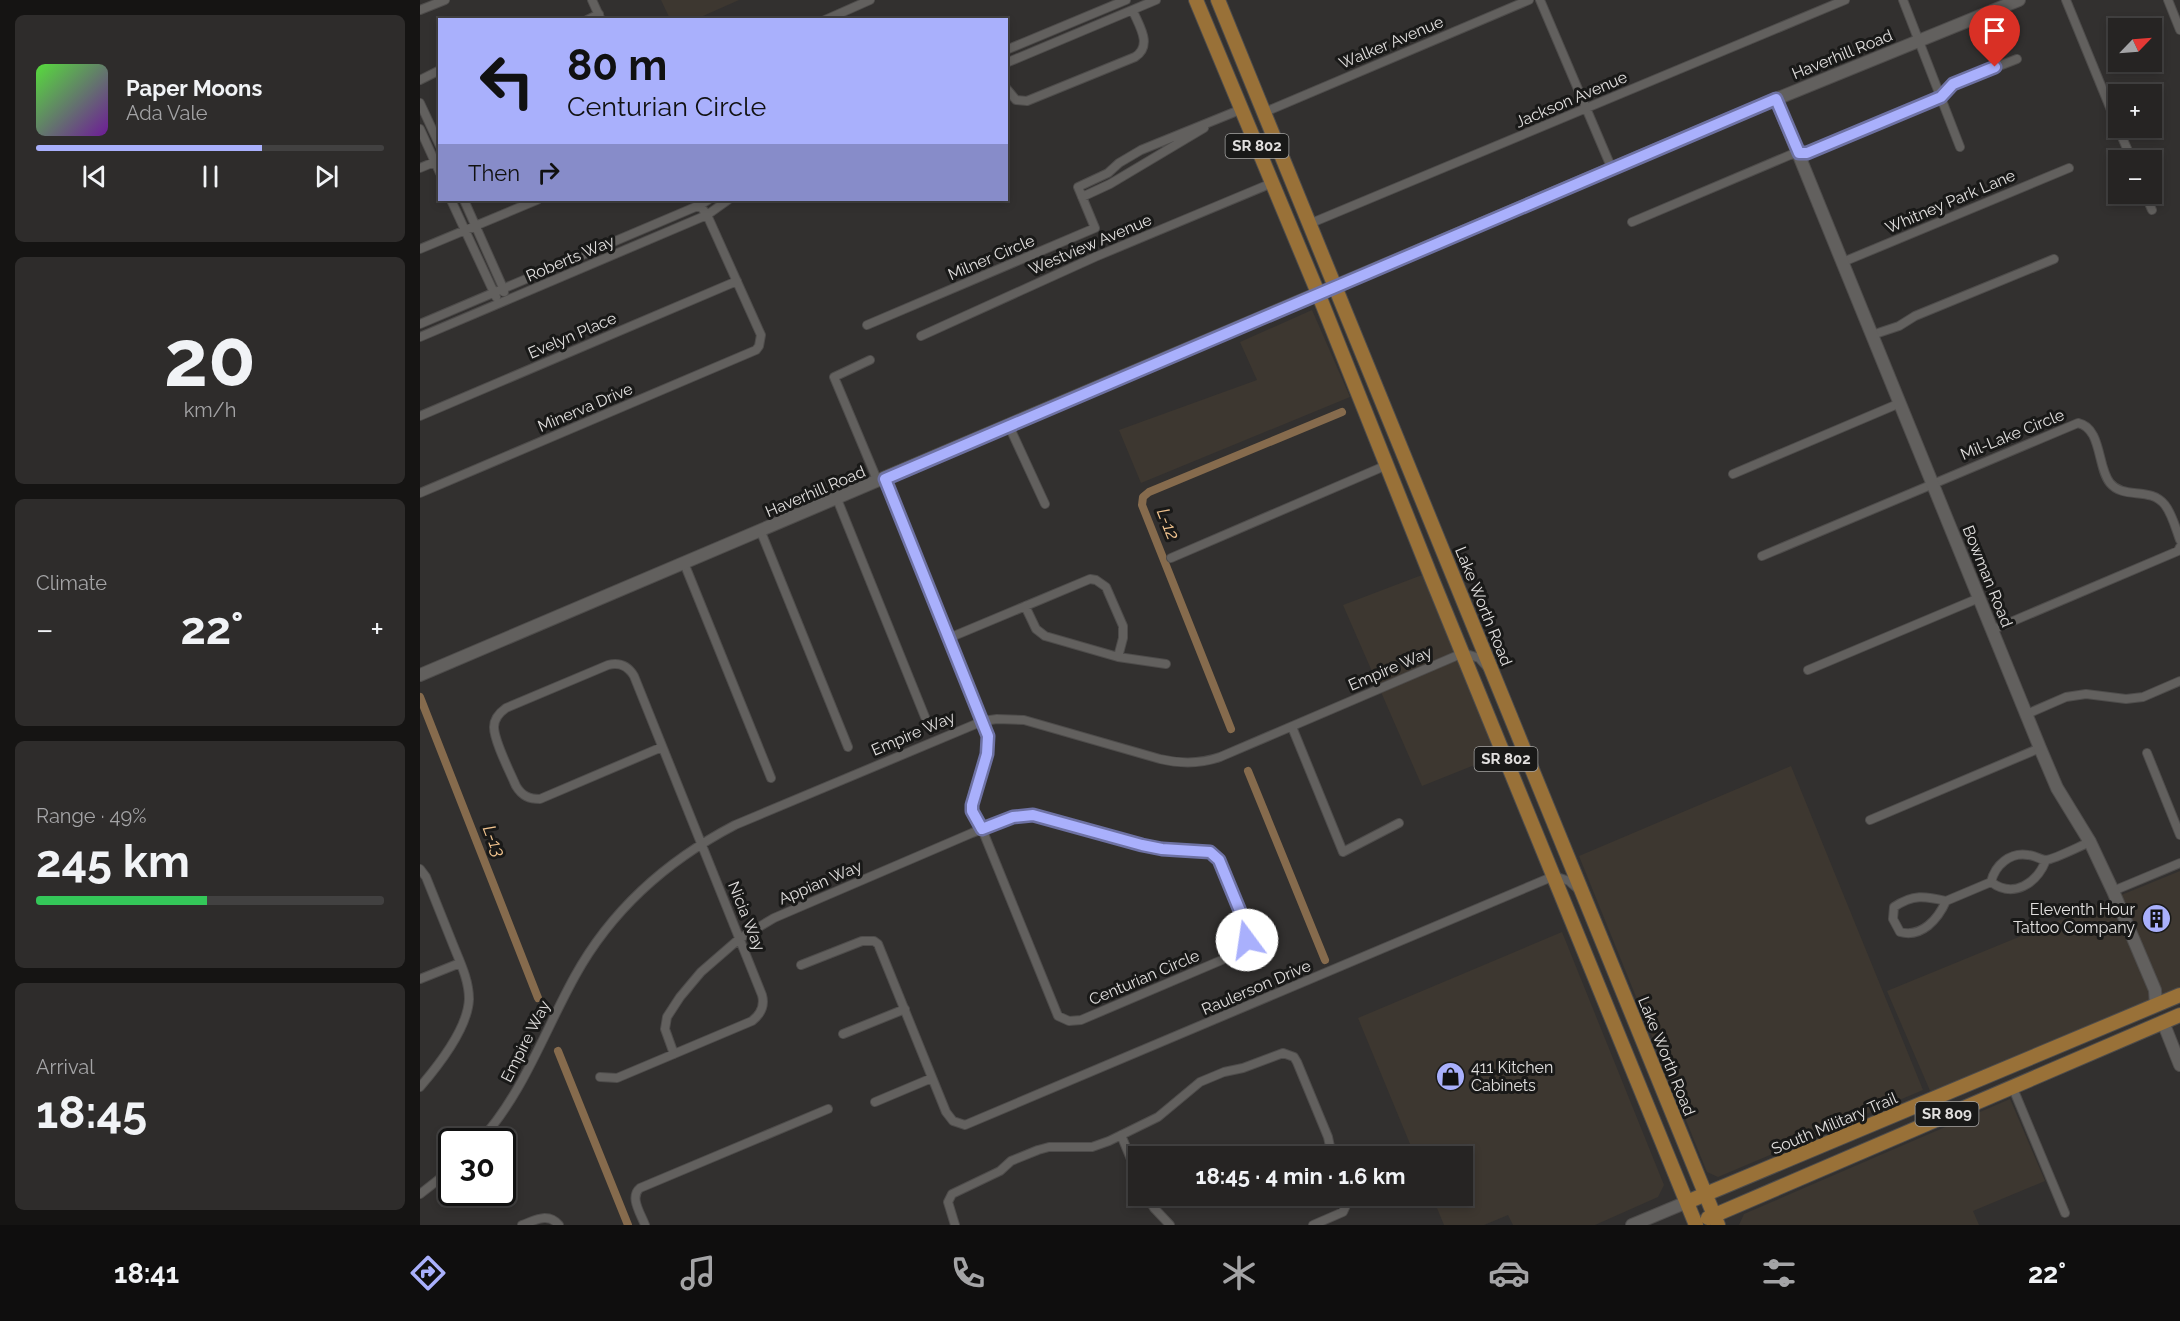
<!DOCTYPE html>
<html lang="en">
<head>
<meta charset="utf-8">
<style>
	:root { --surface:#262423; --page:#2e2c2b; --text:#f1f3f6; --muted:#a4a4a6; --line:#424141; --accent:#a9b0fc }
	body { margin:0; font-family:Raleway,sans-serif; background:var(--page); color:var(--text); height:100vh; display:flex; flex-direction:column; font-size:22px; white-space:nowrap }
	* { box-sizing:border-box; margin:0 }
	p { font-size:20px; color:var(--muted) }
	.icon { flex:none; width:33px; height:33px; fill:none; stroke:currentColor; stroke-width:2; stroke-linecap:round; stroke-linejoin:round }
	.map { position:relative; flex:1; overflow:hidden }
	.details { display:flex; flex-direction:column; gap:15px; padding:15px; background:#151413; width:420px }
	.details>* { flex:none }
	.guide { position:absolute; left:18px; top:18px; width:570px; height:183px; border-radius:0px; box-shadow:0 3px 9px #0003,0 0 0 2px var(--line); background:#a9b0fc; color:#111; overflow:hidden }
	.needle { width:39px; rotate:65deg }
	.tools { position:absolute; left:1688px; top:18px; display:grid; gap:12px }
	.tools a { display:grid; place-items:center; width:54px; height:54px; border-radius:0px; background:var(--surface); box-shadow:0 3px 9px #0003,0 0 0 2px var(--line); font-size:30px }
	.speed { position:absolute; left:18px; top:1128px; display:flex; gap:12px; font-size:30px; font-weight:700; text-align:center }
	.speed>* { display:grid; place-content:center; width:78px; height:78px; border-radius:50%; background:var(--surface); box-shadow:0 3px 9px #0003,0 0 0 2px var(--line); line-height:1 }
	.speed .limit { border:3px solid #111; border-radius:9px; background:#fff; color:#111 }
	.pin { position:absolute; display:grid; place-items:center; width:51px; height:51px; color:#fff; margin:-62px -26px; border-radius:50% 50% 50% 0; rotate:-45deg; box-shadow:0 0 6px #0007 }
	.pin .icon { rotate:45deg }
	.me { position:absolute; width:66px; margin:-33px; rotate:346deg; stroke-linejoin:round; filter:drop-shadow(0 0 4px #0008) }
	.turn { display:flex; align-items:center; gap:21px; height:126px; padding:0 30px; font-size:27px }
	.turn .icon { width:78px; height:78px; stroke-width:2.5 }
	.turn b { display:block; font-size:42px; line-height:51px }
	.then { display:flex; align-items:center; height:57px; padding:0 30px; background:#0003; gap:12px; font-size:22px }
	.big { font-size:45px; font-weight:700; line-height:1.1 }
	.details .card { flex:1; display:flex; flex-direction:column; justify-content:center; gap:9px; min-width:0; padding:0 21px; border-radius:9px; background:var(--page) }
	.details .dial { align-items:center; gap:0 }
	.dial b { font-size:78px; line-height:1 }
	.song { display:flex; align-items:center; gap:18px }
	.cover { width:72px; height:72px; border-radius:9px; background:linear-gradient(135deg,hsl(110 70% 55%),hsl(280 70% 35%)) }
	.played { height:6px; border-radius:3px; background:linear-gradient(90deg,var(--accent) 65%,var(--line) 65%) }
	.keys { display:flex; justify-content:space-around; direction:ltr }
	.heat { display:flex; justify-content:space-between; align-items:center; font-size:33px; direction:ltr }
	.charge { height:9px; border-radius:4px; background:linear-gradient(90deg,#34c759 49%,var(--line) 0) }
	.trip { position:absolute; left:708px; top:1146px; width:345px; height:60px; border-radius:0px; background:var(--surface); box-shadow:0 3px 9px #0003,0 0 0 2px var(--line); font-weight:700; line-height:60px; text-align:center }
	.menu { display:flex; height:96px; justify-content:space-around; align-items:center; background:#0f0e0e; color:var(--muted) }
	.menu .icon { width:42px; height:42px }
	.menu .active { color:var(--accent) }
	.menu b { font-size:27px; color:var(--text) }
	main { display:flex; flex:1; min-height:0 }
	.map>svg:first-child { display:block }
	.built { fill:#3d3730 }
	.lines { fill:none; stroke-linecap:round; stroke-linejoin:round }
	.canal { stroke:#866b4d; stroke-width:8 }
	.street-casing { stroke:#4e4c4b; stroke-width:10 }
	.secondary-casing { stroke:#4e4c4b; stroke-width:14 }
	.primary-casing { stroke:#4e4c4b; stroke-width:16 }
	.street { stroke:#62605e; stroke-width:8 }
	.secondary { stroke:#62605e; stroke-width:12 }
	.primary { stroke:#997138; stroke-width:14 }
	.route-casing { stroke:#6e72a4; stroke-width:15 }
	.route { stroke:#a9b0fc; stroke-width:10 }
	.labels { text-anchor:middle; stroke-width:6; stroke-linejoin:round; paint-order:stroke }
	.shield { fill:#191918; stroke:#a5a4a3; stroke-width:1.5 }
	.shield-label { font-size:15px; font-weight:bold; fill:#e1dfde }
	.street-label { font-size:16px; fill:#e1dfde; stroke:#191918 }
	.poi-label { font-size:16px; fill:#e1dfde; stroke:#191918; text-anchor:end }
	.water-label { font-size:18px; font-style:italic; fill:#f2c48f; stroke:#191918 }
</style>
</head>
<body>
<main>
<section class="details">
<div class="card">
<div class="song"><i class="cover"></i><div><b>Paper Moons</b><p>Ada Vale</p></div></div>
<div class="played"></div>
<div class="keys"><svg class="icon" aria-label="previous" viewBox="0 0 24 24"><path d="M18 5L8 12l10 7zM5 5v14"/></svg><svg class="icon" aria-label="pause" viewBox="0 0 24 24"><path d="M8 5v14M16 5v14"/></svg><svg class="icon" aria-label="next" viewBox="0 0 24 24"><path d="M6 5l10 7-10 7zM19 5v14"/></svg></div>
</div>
<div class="card dial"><b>20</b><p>km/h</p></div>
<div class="card"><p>Climate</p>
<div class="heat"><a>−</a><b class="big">22°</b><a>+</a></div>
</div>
<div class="card"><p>Range · 49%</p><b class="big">245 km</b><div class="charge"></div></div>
<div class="card"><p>Arrival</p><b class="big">18:45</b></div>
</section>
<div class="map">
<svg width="1760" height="1225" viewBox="0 0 1760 1225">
	<rect width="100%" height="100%" fill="#32302f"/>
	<path class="built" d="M 241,0 L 319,0 L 274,20 L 250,19 Z
		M 892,310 L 930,397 L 721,483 L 699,430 L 837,380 L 820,342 Z
		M 1002,575 L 1077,756 L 1002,786 L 923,605 Z
		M 1371,766 L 1503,1090 L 1298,1177 L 1287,1172 L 1159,856 Z
		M 1760,871 L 1760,988 L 1511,1093 L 1467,991 Z
		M 1142,932 L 1244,1185 L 1238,1197 L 1175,1225 L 1093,1225 L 1088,1215 L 1064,1225 L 1024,1225 L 1012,1196 L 1042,1196 L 1042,1156 L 995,1156 L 938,1018 Z
		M 1590,1099 L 1625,1181 L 1553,1211 L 1559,1225 L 1319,1225 L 1324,1214 Z"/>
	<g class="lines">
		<path class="canal" d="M 0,697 L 118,998
			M 811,729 L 722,505 L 723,497 L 729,492 L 922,412
			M 828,771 L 905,960
			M 138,1051 L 208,1225"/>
		<defs>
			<path id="street" d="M 172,0 L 181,20
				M 1120,0 L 1192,169
				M 1483,0 L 1540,147
				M 1646,0 L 1698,127
				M 1748,0 L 1760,30
				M 0,10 L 25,0
				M 167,20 L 179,14
				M 405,20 L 450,0
				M 586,50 L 706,0
				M 586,63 L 736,0
				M 0,80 L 20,70
				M 586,88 L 596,100 L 607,101 L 715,57 C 733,45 719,26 713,11
				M 0,103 L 20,146
				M 845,112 L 1109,0
				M 1698,128 L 1712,160
				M 0,129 L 20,173
				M 0,168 L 19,160
				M 1725,194 L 1732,210
				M 662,197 L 690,184 L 784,128
				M 31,200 L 76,297
				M 44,200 L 84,290 L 84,292
				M 1212,222 L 1370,155 L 1390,152 L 1521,97 L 1533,84 L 1597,59
				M 889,224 L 1425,0
				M 0,249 L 117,200
				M 1423,262 L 1649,168
				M 0,324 L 280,205 L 288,200
				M 447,325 L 675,228 L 658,187 L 688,173 L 699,163 L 721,150 L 822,109
				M 1452,335 L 1479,326 L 1495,316 L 1634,259
				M 501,336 L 675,257 L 852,183
				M 0,337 L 287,215 L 308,200
				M 450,360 L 414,377 L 458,482
				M 0,416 L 317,281
				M 589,426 L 625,504
				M 1313,474 L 1480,403
				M 0,493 L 336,350 L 339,346 L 341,335 L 287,215 L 276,200
				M 417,499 L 505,717
				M 341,532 L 428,747
				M 1342,556 L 1658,423 C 1682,428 1677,467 1690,483 C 1704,500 1730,486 1745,505 C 1752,514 1756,529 1760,540
				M 751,558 L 967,465
				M 264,563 L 351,778
				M 605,606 L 616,629 L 625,636 L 698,657 L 746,664
				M 1572,630 L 1758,551 L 1760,547
				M 529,638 L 670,579 L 676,580 L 686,587 L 703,626 L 703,638 L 698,657
				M 1388,670 L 1559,598
				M 1607,714 L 1646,697 L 1666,694 L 1706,699 L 1723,697 L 1760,681
				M 872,727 L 923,852 L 979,823
				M 1727,753 L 1760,835
				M 1450,820 L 1620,748
				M 0,869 L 6,877 C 15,899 23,920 32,942 C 39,960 49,979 49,999 C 48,1028 18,1066 0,1087
				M 1571,882 C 1575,865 1590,852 1608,855 C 1614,855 1621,860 1626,860 C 1635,859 1660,846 1670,842
				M 1571,882 C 1594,899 1617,883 1626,860
				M 1693,891 L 1760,863
				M 1526,901 C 1518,919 1502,938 1480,932 L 1473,919 L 1474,907 C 1493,894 1505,896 1526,901 L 1571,882
				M 381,965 L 442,941 L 454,941 L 458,944 L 526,1112 L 533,1121 L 545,1125 L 1134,876 L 1149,881 L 1159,890
				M 0,979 L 40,963
				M 423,1034 L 485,1009
				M 254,1054 L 245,1029 L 247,1017 L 260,997 L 281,972 L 319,939 L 354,918 L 552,833 L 587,819 L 613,815 L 722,845 L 743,849 L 790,852 L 799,860 L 827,928 C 829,940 826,948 816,954 L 661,1020 L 649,1021 L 638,1016 L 562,829 C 558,822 552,814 552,807 C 550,784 571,761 568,736 L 465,479
				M 180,1077 L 197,1078 L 332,1021 C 341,1014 345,1006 342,995 L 214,676 C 208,666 200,662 188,665 L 86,708 C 79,713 74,719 74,727 C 74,741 90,772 96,786 C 102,796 109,799 120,799 L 242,747
				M 1592,1086 L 1645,1213
				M 455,1102 L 512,1078
				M 701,1135 L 718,1176
				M 59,1142 C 103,1094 124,1032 155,976 C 192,909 248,860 315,825 L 563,721 L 577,719 L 604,720 L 740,759 C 761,764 780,764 800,757 L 1043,653 L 1059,658 L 1067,667
				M 0,1194 L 32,1169
				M 727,1196 L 734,1208 L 750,1225
				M 102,1225 C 116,1220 128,1212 139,1225
				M 225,1225 C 221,1214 209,1197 220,1188 L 408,1109
				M 535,1225 L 528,1202 L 532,1194 L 580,1171 L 591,1161 L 618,1150 L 629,1147 L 672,1147 L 689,1141 L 738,1117 L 780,1082 L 804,1072 L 823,1068 L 863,1053 L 874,1057 L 877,1062 L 908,1137 L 912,1156
				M 893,1225 L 923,1212 L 928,1201 L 926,1196"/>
			<path id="secondary" d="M 1356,99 L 1620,748 L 1637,788 L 1670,842 L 1693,891 L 1735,990 L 1736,1005
				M 0,675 L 915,286 L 1356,99 L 1599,0
				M 1743,1022 L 1760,1065
				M 1212,1225 L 1267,1202"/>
			<path id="primary" d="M 776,0 L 898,293 L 1012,579 L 1276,1225
				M 798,0 L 1298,1225
				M 1267,1202 L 1760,995
				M 1288,1218 L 1760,1015"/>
		</defs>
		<use href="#street" class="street-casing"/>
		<use href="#secondary" class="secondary-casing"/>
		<use href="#primary" class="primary-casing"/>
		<use href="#street" class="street"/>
		<use href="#secondary" class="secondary"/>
		<use href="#primary" class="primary"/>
	</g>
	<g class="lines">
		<defs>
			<path id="route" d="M 827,940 L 827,928 L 799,860 L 790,852 L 742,849 L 722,845 L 613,815 L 593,817 L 562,829 L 552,811 L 552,805 L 567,754 L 568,736 L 465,479 L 1356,99 L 1379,153 L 1387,153 L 1521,97 L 1533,84 L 1575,67"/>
		</defs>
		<use href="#route" class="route-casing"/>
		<use href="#route" class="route"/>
	</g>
	<defs>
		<symbol id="building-disc" viewBox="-11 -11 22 22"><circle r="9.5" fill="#a9b0fc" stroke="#191918"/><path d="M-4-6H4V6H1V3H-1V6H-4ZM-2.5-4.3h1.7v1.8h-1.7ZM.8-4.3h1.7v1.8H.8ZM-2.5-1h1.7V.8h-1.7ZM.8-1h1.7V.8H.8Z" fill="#111"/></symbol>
		<symbol id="shop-disc" viewBox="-11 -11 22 22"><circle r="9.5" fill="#a9b0fc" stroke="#191918"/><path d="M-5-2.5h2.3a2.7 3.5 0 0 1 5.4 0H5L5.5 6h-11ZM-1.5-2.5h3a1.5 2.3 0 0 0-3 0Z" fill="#111"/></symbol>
	</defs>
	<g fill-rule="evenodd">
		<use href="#building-disc" x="1720" y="902" width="33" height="33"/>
		<use href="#shop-disc" x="1014" y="1060" width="33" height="33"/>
	</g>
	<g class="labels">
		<g class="shield">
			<rect x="805.5" y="134" width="63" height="24" rx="4.5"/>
			<rect x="1054.5" y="747" width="63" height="24" rx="4.5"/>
			<rect x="1495.5" y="1102" width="63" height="24" rx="4.5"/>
		</g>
		<g class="shield-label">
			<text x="837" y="151">SR 802</text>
			<text x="1086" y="764">SR 802</text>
			<text x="1527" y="1119">SR 809</text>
		</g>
		<g class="street-label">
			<text transform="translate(971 42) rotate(-23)" y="6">Walker Avenue</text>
			<text transform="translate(1422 54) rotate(-22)" y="6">Haverhill Road</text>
			<text transform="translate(1151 99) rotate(-23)" y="6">Jackson Avenue</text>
			<text transform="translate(1530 201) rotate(-23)" y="6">Whitney Park Lane</text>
			<text transform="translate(670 244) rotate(-23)" y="6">Westview Avenue</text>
			<text transform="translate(571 257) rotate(-23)" y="6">Milner Circle</text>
			<text transform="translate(150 258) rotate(-23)" y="6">Roberts Way</text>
			<text transform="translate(152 335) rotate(-23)" y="6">Evelyn Place</text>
			<text transform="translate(165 407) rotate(-23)" y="6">Minerva Drive</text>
			<text transform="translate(1592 434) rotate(-22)" y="6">Mil-Lake Circle</text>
			<text transform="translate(395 491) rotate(-23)" y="6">Haverhill Road</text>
			<text transform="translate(1568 576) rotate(68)" y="6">Bowman Road</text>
			<text transform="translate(1064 606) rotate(68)" y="6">Lake Worth Road</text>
			<text transform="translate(970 668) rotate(-23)" y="6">Empire Way</text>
			<text transform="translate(493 733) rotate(-23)" y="6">Empire Way</text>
			<text transform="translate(400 882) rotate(-23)" y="6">Appian Way</text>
			<text transform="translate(327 916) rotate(68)" y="6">Nicia Way</text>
			<text transform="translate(724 977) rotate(-23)" y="6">Centurian Circle</text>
			<text transform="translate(836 987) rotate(-23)" y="6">Raulerson Drive</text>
			<text transform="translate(105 1041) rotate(-63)" y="6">Empire Way</text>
			<text transform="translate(1247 1056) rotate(68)" y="6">Lake Worth Road</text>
			<text transform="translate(1414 1123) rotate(-23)" y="6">South Military Trail</text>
		</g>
		<g class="poi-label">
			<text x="1715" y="915">Eleventh Hour<tspan x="1715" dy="18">Tattoo Company</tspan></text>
			<text x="1051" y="1073" text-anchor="start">411 Kitchen<tspan x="1051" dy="18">Cabinets</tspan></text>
		</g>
		<g class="water-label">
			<text transform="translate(748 524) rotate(68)" y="6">L-12</text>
			<text transform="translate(74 841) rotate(69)" y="6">L-13</text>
		</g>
	</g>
</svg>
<div class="tools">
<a><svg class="needle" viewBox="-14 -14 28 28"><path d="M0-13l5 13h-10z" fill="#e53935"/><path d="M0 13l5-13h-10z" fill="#a4a4a6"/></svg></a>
<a>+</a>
<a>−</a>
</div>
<div class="speed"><div class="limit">30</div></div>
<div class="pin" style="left:1575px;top:67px;background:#d93025"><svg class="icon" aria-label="arrive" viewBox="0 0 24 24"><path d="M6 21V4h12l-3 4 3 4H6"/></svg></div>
<svg class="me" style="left:827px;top:940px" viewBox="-20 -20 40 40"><circle r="19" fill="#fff"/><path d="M0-13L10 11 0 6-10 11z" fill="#a9b0fc"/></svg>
<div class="trip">18:45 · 4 min · 1.6 km</div>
<div class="guide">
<div class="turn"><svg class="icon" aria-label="left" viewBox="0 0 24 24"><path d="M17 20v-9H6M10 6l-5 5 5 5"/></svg><div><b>80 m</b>Centurian Circle</div></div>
<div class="then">Then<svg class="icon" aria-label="right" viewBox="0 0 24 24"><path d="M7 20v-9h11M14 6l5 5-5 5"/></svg></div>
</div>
</div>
</main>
<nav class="menu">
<b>18:41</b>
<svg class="icon active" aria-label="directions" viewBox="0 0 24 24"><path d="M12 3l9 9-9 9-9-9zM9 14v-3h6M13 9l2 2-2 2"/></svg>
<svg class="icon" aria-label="music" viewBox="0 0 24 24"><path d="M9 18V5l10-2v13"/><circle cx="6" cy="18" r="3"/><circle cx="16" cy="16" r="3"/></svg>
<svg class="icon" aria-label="phone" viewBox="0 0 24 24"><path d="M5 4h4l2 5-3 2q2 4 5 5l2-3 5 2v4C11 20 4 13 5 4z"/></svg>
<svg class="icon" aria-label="climate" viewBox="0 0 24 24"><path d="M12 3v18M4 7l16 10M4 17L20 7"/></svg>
<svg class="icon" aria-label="car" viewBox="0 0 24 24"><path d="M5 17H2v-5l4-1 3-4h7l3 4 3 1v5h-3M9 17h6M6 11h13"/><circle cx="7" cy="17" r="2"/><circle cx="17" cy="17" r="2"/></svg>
<svg class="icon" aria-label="filters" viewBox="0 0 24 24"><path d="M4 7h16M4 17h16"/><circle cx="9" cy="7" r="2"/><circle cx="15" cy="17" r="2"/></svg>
<b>22°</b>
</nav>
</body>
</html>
